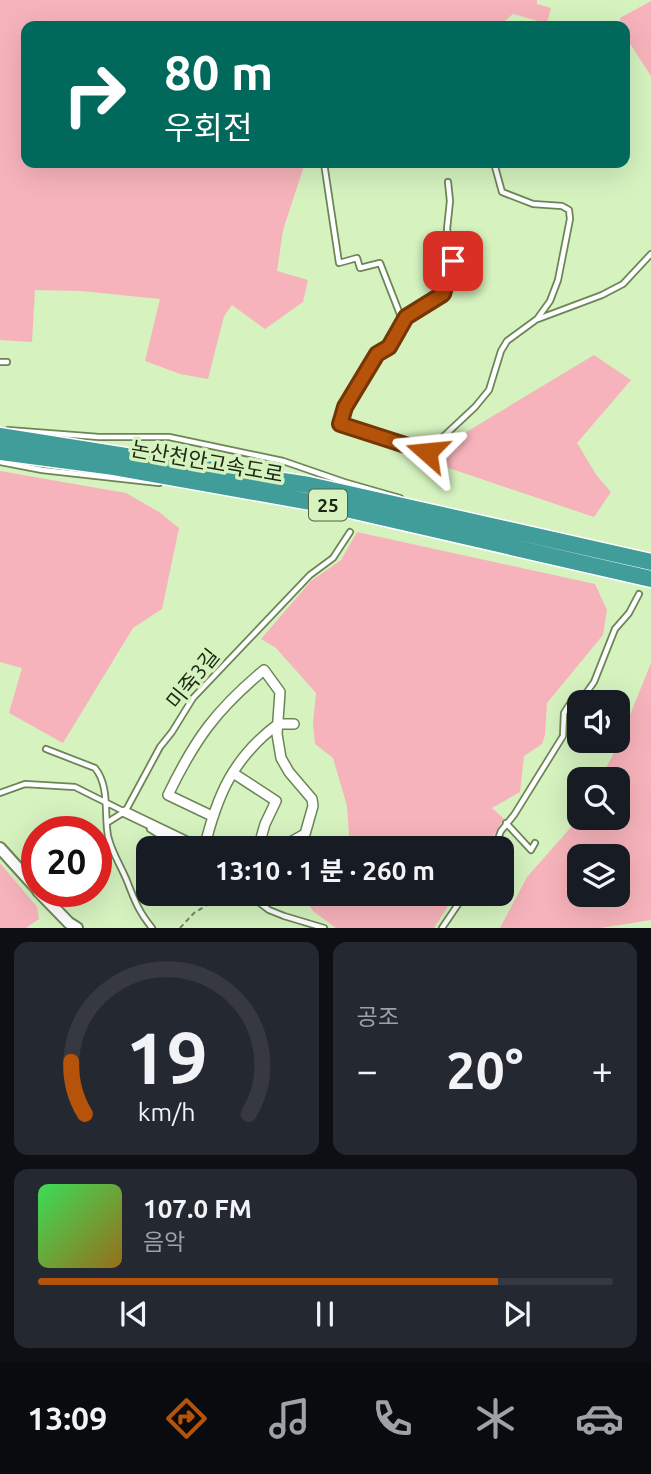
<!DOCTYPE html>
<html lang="ko">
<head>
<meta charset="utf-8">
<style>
	:root { --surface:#171b24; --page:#242831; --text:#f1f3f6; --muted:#9ea1a6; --line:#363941; --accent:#b45309 }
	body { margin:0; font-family:Ubuntu,"Noto Sans KR",sans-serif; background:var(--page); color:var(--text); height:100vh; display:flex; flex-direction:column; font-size:26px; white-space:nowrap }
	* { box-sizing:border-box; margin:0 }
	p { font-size:23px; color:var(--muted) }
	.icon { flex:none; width:38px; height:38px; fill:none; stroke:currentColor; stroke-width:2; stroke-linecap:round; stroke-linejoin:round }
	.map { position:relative; height:928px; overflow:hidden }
	.details { display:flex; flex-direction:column; gap:14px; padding:14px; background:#0d0f14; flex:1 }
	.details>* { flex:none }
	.guide { position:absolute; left:21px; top:21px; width:609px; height:147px; border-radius:14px; box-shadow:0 7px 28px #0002; background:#00695c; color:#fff; overflow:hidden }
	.controls { position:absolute; left:567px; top:690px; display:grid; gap:14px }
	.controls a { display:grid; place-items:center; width:63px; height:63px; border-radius:14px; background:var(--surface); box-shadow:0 7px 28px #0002; font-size:35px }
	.speed { position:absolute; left:21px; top:816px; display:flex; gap:14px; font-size:35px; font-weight:700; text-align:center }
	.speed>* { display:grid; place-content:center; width:91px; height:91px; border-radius:50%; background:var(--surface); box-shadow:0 7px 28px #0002; line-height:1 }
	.speed .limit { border:10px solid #d22; background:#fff; color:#111 }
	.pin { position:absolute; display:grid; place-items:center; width:60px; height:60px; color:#fff; margin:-30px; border-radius:14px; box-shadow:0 4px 10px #0006 }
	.me { position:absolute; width:77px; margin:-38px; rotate:288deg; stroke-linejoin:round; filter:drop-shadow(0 0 5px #0008) }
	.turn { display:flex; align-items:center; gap:24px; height:147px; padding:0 28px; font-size:32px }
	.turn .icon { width:91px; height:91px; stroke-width:2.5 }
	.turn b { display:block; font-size:49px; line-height:60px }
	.big { font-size:52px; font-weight:700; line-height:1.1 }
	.details .widget { flex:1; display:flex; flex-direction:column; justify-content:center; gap:10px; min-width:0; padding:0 24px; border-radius:14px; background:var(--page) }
	.details .dial { align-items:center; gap:0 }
	.dial svg { height:182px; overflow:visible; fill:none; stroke:var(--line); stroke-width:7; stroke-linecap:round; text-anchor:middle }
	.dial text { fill:var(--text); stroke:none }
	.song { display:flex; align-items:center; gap:21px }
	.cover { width:84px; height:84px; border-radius:10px; background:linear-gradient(135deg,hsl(130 70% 55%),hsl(40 70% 35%)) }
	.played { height:7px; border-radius:4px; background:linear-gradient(90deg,var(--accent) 80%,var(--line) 80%) }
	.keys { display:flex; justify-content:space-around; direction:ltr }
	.heat { display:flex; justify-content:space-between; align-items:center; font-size:38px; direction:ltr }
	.details .tiles { flex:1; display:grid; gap:14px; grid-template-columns:1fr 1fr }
	.widget:last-child { grid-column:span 2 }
	.trip { position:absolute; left:136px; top:836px; width:378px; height:70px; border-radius:14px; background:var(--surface); box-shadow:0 7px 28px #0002; font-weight:700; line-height:70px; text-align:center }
	.dock { display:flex; height:112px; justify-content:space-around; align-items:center; background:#090b0e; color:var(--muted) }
	.dock .icon { width:49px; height:49px }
	.dock .current { color:var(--accent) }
	.dock b { font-size:32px; color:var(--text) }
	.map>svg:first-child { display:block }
	.green { fill:#f7b3bb; fill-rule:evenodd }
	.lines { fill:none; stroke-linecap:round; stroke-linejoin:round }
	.service-casing { stroke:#6c8557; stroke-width:8 }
	.minor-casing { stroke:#6c8557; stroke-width:12 }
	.tertiary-casing { stroke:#6c8557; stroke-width:14 }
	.motorway-casing { stroke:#fff; stroke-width:19 }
	.path { stroke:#748765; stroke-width:2; stroke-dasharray:5 3.5; stroke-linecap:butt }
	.service { stroke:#fff; stroke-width:4.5 }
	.minor { stroke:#fff; stroke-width:9 }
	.tertiary { stroke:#fff; stroke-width:10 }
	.motorway { stroke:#409d99; stroke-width:16 }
	.route-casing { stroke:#753606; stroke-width:18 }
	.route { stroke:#b45309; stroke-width:12 }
	.labels { text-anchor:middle; stroke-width:7; stroke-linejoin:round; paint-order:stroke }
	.shield { fill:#d5f2bf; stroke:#546347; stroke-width:2 }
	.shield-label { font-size:19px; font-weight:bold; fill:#1c2613 }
	.street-label { font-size:21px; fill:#1c2613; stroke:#d5f2bf }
</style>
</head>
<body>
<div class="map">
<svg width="651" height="928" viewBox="0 0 651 928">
	<rect width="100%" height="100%" fill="#d5f2bf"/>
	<path class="green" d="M 0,0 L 537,0 L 537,4 L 551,8 L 546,26 L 538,21 L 513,14 L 499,26 L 26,26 L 26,163 L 305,163 L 283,230 L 277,271 L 308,280 L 303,302 L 265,329 L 232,305 L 224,316 L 208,379 L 180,374 L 145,361 L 160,299 L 81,291 L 35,290 L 32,342 L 0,340 Z
		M 651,1 L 651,76 L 625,36 L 625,26 L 621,26 L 620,18 Z
		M 594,355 L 631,380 L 577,443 L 597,476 L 611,492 L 594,517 L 437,464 L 468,431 Z
		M 0,471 L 126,493 L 159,512 L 179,528 L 162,609 L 133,628 L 63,743 L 9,713 L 22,668 L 0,662 Z
		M 357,532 L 595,584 L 607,610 L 603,635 L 547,703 L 545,735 L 542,744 L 524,756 L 520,792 L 492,808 L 504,819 L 485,849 L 350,849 L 347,806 L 333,758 L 315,744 L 313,723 L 316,693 L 276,648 L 261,639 L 311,581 L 341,560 Z
		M 651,663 L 651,920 L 600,928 L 500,928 L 527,877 L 580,817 L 618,817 L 618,779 L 600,779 L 617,747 ZM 579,856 L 618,856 L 618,894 L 579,894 Z
		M 0,863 L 37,907 L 39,919 L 26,928 L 0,928 Z
		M 302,894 L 456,894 L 434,928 L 336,928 L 313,911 Z"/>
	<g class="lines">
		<defs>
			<path id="service" d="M 324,163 L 339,263 L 357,258 L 360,268 L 380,263 L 403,322
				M 538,319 L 602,295 L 623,284 L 651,254
				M 0,362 L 7,362
				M 8,430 L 99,437 L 169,437 L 283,461 L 344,482 L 400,498
				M 427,452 L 340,424 L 345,407 L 377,354 L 381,350 L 389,347 L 406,317 L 443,294 L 453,261 L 447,229 L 450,201 L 448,182
				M 0,462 L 42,470 L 159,483
				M 423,464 L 427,452 L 475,407 L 489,390 L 501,351 L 507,341 L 537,319 L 550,301 L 558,280 L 570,219 L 569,210 L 562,206 L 533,204 L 502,192 L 494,163
				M 46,749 L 95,768 C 110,786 104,815 108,836 C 112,854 123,869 129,886 C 136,904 140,913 152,928
				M 0,793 L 25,784 L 75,787 L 125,812
				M 125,812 L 160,747 L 172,732 L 193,698 L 310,575 L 333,558 L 350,532
				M 108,822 L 124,812
				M 506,823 L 531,850 L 535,843
				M 150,829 L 182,849
				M 494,849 L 501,831 L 514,815 L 563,736 L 564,713 L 569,705 L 584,696 L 594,682 L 615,629 L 629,613 L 639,594
				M 248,894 L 269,910 L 284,916 L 324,928
				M 442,928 L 465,894"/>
			<path id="minor" d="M 233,773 L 276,801 L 265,824 L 258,849
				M 125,812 L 202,849
				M 212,816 L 168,795 C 195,739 216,710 264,670 L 280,692 L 277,734 L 281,758 L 289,772 L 312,799 L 313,806 L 305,834 L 278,849
				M 204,849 C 217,795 233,758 278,724 L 294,724"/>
			<path id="tertiary" d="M 0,848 L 37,889
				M 38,891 L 69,923 L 77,928"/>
			<path id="motorway" d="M 0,436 L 309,485 L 651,562
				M 0,452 L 114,467 L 333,506 L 651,579"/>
		</defs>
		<use href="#service" class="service-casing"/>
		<use href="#minor" class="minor-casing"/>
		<use href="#tertiary" class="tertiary-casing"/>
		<use href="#motorway" class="motorway-casing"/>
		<path class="path" d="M 180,928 L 194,913 L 225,894"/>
		<use href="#service" class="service"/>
		<use href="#minor" class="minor"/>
		<use href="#tertiary" class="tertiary"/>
		<use href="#motorway" class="motorway"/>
	</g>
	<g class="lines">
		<defs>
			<path id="route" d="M 427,452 L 340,424 L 345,407 L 377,354 L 389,347 L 406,317 L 443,294 L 453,261"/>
		</defs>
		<use href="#route" class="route-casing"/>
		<use href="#route" class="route"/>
	</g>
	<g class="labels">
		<rect class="shield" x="309" y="489.5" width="38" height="31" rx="5"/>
		<g class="shield-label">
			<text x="328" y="512">25</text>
		</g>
		<g class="street-label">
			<text transform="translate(207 462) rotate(10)" y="7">논산천안고속도로</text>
			<text transform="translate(193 679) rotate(-51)" y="7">미죽3길</text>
		</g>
	</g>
</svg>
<div class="controls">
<a><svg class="icon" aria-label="sound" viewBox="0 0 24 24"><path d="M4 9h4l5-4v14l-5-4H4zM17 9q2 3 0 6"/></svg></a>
<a><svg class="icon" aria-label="search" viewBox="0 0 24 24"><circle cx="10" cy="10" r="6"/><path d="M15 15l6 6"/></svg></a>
<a><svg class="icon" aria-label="layers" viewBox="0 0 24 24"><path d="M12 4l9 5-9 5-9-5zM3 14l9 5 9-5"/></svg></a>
</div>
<div class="speed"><div class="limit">20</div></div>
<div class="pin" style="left:453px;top:261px;background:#d93025"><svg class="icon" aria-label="arrive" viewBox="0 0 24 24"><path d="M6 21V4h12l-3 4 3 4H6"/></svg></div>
<svg class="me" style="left:427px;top:452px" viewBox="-20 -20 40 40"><path d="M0-17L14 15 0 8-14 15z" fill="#b45309" stroke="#fff" stroke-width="4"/></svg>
<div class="trip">13:10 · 1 분 · 260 m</div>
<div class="guide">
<div class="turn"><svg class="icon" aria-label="right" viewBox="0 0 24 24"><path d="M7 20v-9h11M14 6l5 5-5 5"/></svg><div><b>80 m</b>우회전</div></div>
</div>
</div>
<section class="details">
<div class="tiles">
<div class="widget dial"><svg viewBox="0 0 100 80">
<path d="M14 69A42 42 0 1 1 86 69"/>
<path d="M14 69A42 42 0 0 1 8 46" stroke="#b45309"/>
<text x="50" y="56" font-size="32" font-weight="700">19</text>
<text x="50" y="72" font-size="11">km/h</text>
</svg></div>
<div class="widget"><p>공조</p>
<div class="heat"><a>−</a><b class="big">20°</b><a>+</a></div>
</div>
<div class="widget">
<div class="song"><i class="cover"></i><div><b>107.0 FM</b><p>음악</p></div></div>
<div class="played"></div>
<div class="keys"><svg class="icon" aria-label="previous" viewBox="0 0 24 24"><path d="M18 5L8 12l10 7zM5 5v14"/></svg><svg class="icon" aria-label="pause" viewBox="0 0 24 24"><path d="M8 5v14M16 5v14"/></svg><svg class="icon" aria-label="next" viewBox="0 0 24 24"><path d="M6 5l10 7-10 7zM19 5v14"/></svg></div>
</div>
</div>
</section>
<nav class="dock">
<b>13:09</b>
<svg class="icon current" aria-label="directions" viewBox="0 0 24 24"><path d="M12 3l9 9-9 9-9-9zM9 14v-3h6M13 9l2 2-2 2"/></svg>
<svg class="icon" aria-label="music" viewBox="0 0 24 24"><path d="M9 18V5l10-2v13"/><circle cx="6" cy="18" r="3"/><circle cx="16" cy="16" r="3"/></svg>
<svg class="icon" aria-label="phone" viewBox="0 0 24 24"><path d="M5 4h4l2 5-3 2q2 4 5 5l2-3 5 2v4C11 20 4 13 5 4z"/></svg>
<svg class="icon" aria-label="climate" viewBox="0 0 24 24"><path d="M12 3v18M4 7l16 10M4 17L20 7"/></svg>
<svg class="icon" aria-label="car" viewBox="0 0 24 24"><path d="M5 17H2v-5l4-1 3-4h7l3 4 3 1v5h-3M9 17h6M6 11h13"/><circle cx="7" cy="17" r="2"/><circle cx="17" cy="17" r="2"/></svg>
</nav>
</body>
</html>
